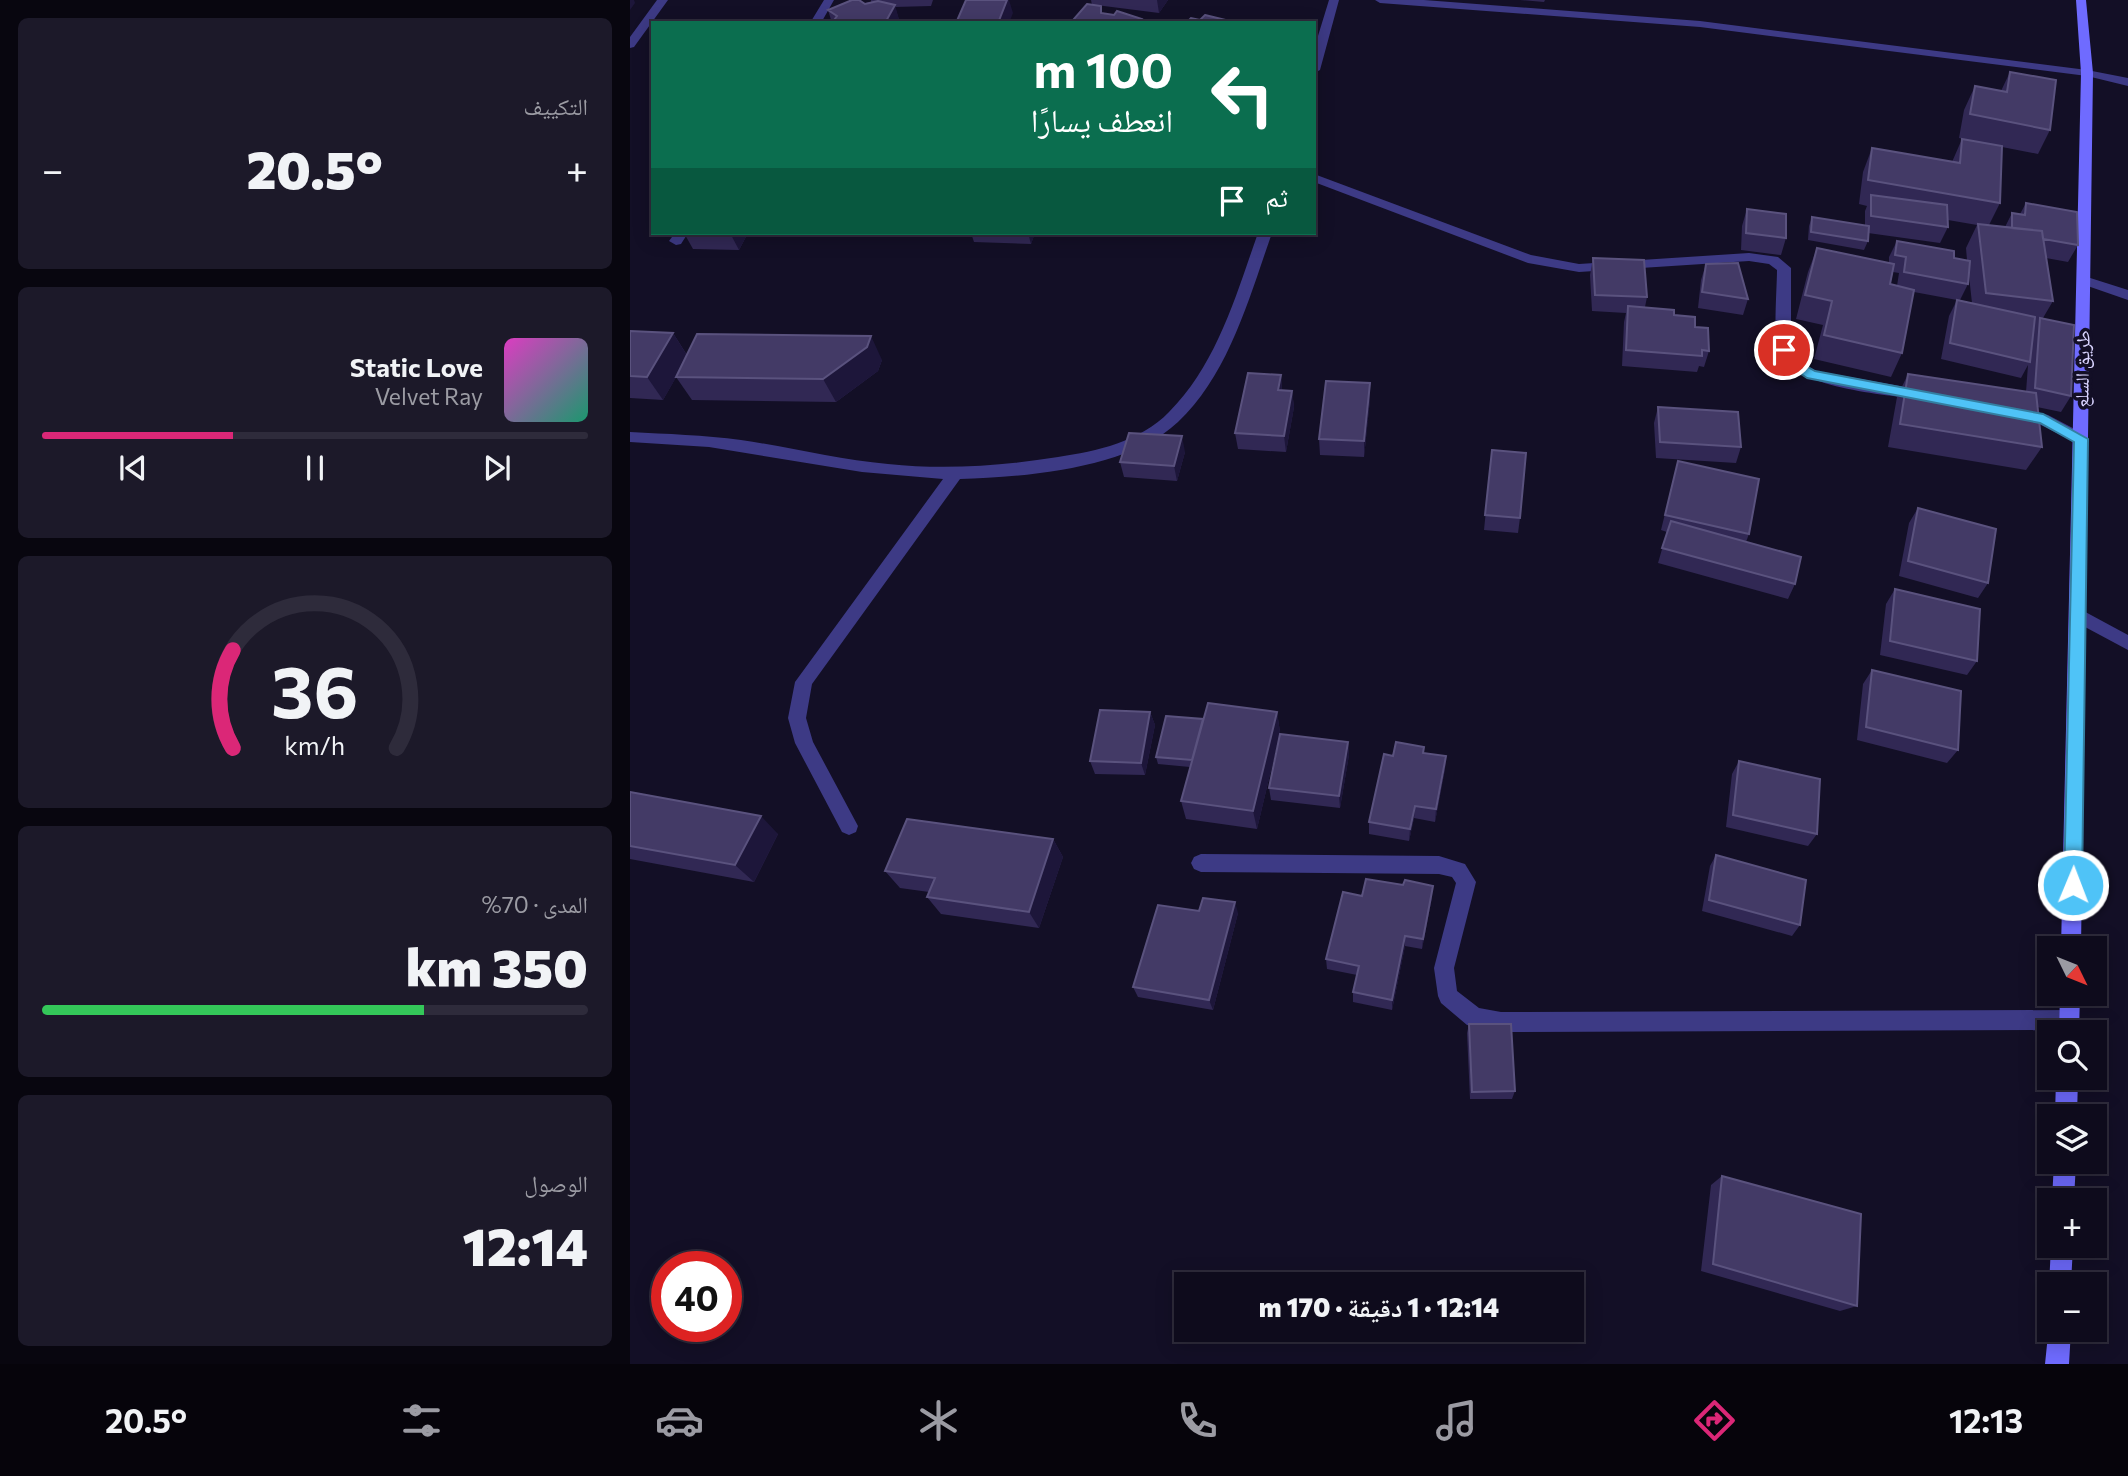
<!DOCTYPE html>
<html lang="ar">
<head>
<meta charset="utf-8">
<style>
	:root { --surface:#0e0b1c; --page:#1c1929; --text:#f1f3f6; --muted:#9b9ba3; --line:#2e2b3b; --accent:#db2777 }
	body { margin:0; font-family:Commissioner,"Noto Naskh Arabic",sans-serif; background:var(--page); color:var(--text); direction:rtl; height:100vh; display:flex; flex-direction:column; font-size:26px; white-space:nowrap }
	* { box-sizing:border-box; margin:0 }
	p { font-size:23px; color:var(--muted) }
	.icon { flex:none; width:38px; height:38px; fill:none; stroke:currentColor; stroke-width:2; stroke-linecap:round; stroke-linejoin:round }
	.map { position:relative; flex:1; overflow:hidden; direction:ltr }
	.side { display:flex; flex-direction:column; gap:18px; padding:18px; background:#08060f; width:630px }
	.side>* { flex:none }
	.banner { position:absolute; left:21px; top:21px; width:665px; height:214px; border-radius:0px; box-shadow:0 4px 18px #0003,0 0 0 2px var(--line); direction:rtl; background:#0b6e4f; color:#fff; overflow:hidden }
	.needle { width:46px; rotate:133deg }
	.tools { position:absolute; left:1407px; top:936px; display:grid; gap:14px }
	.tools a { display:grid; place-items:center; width:70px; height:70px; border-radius:0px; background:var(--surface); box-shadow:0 4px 18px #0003,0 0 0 2px var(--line); font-size:35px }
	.speed { position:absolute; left:21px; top:1251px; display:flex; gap:14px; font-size:35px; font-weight:700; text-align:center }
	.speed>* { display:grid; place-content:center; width:91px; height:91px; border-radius:50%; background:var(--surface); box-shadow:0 4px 18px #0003,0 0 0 2px var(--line); line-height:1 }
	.speed .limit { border:10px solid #d22; background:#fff; color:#111 }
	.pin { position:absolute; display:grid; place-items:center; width:60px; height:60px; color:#fff; margin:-30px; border:4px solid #fff; border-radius:50%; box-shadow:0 2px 7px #0007 }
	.me { position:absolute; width:77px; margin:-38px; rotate:1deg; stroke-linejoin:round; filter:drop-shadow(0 0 5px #0008) }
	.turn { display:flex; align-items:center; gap:24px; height:147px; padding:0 28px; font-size:32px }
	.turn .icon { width:91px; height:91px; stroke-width:2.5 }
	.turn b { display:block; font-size:49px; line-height:60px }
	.then { display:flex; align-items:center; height:66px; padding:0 28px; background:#0003; gap:14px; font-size:26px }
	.big { font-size:52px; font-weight:800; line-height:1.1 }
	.side .tile { flex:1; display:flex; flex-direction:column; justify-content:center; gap:10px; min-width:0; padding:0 24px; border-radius:10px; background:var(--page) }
	.side .dial { align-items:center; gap:0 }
	.dial svg { height:182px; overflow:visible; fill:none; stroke:var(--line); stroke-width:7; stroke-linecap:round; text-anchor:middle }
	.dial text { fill:var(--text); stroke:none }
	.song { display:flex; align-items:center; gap:21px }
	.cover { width:84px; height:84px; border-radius:10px; background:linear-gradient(135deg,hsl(310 70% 55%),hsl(160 70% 35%)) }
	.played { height:7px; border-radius:4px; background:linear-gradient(90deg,var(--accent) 35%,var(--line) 35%) }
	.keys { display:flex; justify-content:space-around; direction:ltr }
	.heat { display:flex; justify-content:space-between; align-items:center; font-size:38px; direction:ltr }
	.charge { height:10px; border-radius:5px; background:linear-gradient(90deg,#34c759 70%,var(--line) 0) }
	.trip { position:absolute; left:544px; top:1272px; width:410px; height:70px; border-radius:0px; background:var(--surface); box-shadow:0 4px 18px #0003,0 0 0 2px var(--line); font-weight:800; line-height:70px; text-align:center; direction:rtl }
	.menu { display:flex; height:112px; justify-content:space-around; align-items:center; background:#06040b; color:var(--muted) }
	.menu .icon { width:49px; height:49px }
	.menu .active { color:var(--accent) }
	.menu b { font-size:32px; color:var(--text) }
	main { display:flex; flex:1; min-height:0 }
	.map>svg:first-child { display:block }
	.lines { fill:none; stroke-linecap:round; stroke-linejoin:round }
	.street { fill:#3d3a85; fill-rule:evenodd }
	.secondary { fill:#6f6bff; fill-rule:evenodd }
	.wall { fill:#312854; fill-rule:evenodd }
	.shaded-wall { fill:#1d163a }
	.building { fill:#433a66; stroke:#5a527e; stroke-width:2 }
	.route { fill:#4fc3f7; stroke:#337fa1; stroke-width:2 }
	.labels { text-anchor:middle; stroke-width:7; stroke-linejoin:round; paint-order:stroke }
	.street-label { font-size:19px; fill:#d9d4ff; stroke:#130f26 }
</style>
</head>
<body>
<main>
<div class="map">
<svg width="1498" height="1364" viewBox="0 0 1498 1364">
	<rect width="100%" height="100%" fill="#130f26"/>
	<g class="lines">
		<path class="street" d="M 27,0 L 38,0 L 4,47 L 0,48 L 0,37 Z
			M 194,0 L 204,0 L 191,23 L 180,23 Z
			M 699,0 L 709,0 L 690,70 L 684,73 L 684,49 Z
			M 745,0 L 794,0 L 1070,21 L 1457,70 L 1498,78 L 1498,86 L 1457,76 L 1070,27 L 750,3 Z
			M 684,174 L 901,255 L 949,264 L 1119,253 L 1148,257 L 1161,268 L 1161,349 L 1171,362 L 1186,371 L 1292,390 L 1299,395 L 1292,400 C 1256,394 1162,389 1148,351 C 1143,338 1147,287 1147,270 L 1139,264 L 1119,261 L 949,272 L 898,263 L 684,182 Z
			M 45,233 L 58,233 L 51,244 L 46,245 L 39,241 Z
			M 628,233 L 642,233 C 619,298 599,374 548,422 C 498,469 396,477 330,479 L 182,684 L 176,718 L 183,742 L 228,826 L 226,832 L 219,835 L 212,832 L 165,743 L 158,718 L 165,682 L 313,479 L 232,472 L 79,447 L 0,442 L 0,432 C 37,434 74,435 111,440 C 160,447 209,460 258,464 C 315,470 371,466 428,457 C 467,451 510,442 539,412 C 587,364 606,295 628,233 Z
			M 1454,276 L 1498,290 L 1498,300 L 1449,283 L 1447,280 Z
			M 1385,408 L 1418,415 L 1456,435 L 1459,439 L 1451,445 L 1409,424 L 1380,417 L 1380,409 Z
			M 1448,608 L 1498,635 L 1498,650 L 1442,620 L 1440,615 L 1442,610 Z
			M 571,854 L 809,856 L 835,864 L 846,882 L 824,968 L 827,991 L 849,1008 L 871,1012 L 1439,1010 L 1446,1013 L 1449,1020 L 1446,1027 L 1439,1030 L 871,1032 L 837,1025 L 811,1003 L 808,996 L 804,968 L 826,883 L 822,877 L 809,874 L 571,872 L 564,869 L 561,863 L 564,857 Z"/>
		<path class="secondary" d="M 1446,0 L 1456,0 L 1463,73 L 1451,948 L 1431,948 L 1451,73 Z
			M 1430,994 L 1450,994 L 1449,1032 L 1429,1032 Z
			M 1426,1078 L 1448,1078 L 1447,1116 L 1425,1116 Z
			M 1424,1162 L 1446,1162 L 1444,1200 L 1422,1200 Z
			M 1421,1246 L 1443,1246 L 1441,1284 L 1419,1286 Z
			M 1419,1325 L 1419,1330 L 1441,1330 L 1439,1364 L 1415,1364 Z"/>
	</g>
	<path class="wall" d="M 241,0 L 303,0 L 301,6 L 265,7 L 270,23 L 202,23 L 198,10 L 241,2 Z
		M 461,0 L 538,0 L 529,13 L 466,5 L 473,14 L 512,19 L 513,23 L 443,23 L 443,20 L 462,5 Z
		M 890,0 L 915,0 L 914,2 Z
		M 1380,72 L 1420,130 L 1408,154 L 1372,147 L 1370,203 L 1359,225 L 1375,227 L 1382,213 L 1390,214 L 1396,203 L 1448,245 L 1438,262 L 1416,258 L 1423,301 L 1413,318 L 1441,396 L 1431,412 L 1407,407 L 1412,447 L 1396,470 L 1258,447 L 1267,397 L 1278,374 L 1396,392 L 1398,365 L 1391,378 L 1311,359 L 1319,316 L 1327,300 L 1284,292 L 1272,353 L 1261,377 L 1184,359 L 1193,325 L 1166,319 L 1178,272 L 1187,248 L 1259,263 L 1259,257 L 1267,241 L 1324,258 L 1337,260 L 1336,248 L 1347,225 L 1318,220 L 1318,227 L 1310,243 L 1238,233 L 1238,241 L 1234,250 L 1178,240 L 1179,226 L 1182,217 L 1235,226 L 1235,211 L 1237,206 L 1229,204 L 1233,172 L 1242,148 L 1322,162 L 1332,139 L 1346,142 L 1329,138 L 1334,110 L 1345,86 L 1371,91 ZM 1263,272 L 1269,273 L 1267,286 L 1260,284 ZM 1339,276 L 1342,303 L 1330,300 L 1338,284 Z
		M 1117,209 L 1156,238 L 1151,255 L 1111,250 L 1112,226 Z
		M 54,233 L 118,233 L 109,250 L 63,249 Z
		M 341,233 L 405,233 L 401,244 L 344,242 Z
		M 963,258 L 1017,297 L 1015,307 L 1044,315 L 1065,327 L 1079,351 L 1074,367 L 1069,366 L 1067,372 L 992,366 L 994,322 L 996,313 L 962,311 L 960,275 Z
		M 1076,264 L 1118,299 L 1113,315 L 1068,308 L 1071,280 Z
		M 0,331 L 43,333 L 57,355 L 252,360 L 248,371 L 206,402 L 62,400 L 46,377 L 33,400 L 0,398 Z
		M 651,375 L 652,390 L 662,391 L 664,407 L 656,452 L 608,449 L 605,433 Z
		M 740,399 L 734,457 L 690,455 L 689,439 Z
		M 1028,407 L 1111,447 L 1106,463 L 1026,458 L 1024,423 Z
		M 862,450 L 890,518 L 888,533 L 854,530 Z
		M 555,452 L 547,481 L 494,477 L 490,462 Z
		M 1048,461 L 1119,534 L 1116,542 L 1165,584 L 1158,599 L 1028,563 L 1037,532 L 1031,530 Z
		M 1288,508 L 1358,583 L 1348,598 L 1269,576 L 1279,523 Z
		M 1265,589 L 1347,661 L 1337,675 L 1250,655 L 1256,604 Z
		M 1242,670 L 1328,750 L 1317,763 L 1227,740 L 1233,684 Z
		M 520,712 L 525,725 L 515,775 L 465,774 L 460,761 Z
		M 647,712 L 650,732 L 627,829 L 556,819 L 551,801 L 560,767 L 528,764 L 526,757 L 573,719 Z
		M 718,742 L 719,755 L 710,808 L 641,800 L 639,788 Z
		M 794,747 L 793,753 L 816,756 L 815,769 L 805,822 L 784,818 L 779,841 L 739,834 L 739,822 L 763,756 Z
		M 1109,761 L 1187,834 L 1178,846 L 1096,827 L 1102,774 Z
		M 0,792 L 148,834 L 124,882 L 0,859 Z
		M 423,839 L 433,857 L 409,928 L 311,914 L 297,897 L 299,892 L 270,888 L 255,871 Z
		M 1086,855 L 1170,925 L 1162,936 L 1072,911 L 1080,866 Z
		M 732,896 L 802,897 L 792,949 L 775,946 L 762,1010 L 723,1002 L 723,992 L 727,975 L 697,969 L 696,959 Z
		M 569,911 L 608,913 L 583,1010 L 508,997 L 503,987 Z
		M 839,1024 L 885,1091 L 882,1099 L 840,1099 L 837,1033 Z
		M 1092,1176 L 1227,1306 L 1210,1311 L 1071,1271 L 1081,1185 Z"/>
	<path class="shaded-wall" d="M 0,0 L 4,0 L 5,3 L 0,10 Z
		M 377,0 L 379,0 L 383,13 L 379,23 L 368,23 Z
		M 527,0 L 538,0 L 529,13 Z
		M 265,5 L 270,23 L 255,23 Z
		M 100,233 L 118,233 L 109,250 Z
		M 398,233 L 405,233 L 401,244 Z
		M 43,333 L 58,357 L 33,400 L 17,377 Z
		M 241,336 L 252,360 L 248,371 L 206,402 L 193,379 Z
		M 651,375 L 652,391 L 648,390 Z
		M 740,383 L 740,399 L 734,457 L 734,441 Z
		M 662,391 L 664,407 L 656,452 L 654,436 Z
		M 552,436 L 555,452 L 547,481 L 544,466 Z
		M 520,712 L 525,725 L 515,775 L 511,763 Z
		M 647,712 L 650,732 L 627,829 L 623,811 Z
		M 718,742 L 719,755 L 710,808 L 709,796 Z
		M 816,756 L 815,769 L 805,822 L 806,809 Z
		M 785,806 L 784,818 L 779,841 L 780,829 Z
		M 131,816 L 148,834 L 124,882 L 105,865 Z
		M 423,839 L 433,857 L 409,928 L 399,912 Z
		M 803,886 L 802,897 L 792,949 L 793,939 Z
		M 605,902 L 608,913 L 583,1010 L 579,1000 Z
		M 775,936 L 775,946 L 762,1010 L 762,1000 Z"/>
	<path class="building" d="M 222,0 L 229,0 L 235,4 L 248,1 L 265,5 L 255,23 L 202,23 L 207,16 L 198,10 Z
		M 336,0 L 377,0 L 368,23 L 326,23 Z
		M 457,4 L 471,6 L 471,13 L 484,15 L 487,11 L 512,19 L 510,23 L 458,23 L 443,20 Z
		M 575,15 L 608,23 L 556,23 L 561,18 L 570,20 Z
		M 1380,72 L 1426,80 L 1420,130 L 1340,114 L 1345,86 L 1377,92 Z
		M 1332,139 L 1372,146 L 1370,203 L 1238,180 L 1242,148 L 1330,163 Z
		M 1241,195 L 1317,205 L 1318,227 L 1241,216 Z
		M 1396,203 L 1447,212 L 1448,245 L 1413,239 L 1412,231 L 1382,228 L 1382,213 L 1395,215 Z
		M 1117,209 L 1156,214 L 1156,238 L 1116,233 Z
		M 1182,217 L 1239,226 L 1238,241 L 1181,232 Z
		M 1348,224 L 1412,231 L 1423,301 L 1356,293 Z
		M 1267,241 L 1324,251 L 1324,258 L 1340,261 L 1338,284 L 1274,272 L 1276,257 L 1265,255 Z
		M 1187,248 L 1264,264 L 1260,284 L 1284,290 L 1272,353 L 1194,335 L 1202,301 L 1175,295 Z
		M 963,258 L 1014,260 L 1017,297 L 965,295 Z
		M 1108,263 L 1118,299 L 1072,292 L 1076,264 Z
		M 1327,300 L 1405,317 L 1400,362 L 1320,343 Z
		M 998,306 L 1044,310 L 1044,315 L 1065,317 L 1065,327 L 1078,328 L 1079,351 L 1072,350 L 1072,356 L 996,350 Z
		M 1410,318 L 1444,325 L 1441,396 L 1405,388 Z
		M 0,331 L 43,333 L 17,377 L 0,376 Z
		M 67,334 L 241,336 L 237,347 L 193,379 L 46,377 Z
		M 618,373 L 651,375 L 648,390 L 662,391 L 654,436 L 605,433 Z
		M 1278,374 L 1406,393 L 1412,447 L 1270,424 Z
		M 696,381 L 740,383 L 734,441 L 689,439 Z
		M 1028,407 L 1108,412 L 1111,447 L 1030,442 Z
		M 499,433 L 552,436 L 544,466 L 490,462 Z
		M 862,450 L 896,453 L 890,518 L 855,515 Z
		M 1048,461 L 1129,479 L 1119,534 L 1035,515 Z
		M 1288,508 L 1366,529 L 1358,583 L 1278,561 Z
		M 1041,521 L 1171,557 L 1165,584 L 1032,548 Z
		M 1265,589 L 1350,609 L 1347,661 L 1260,641 Z
		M 1242,670 L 1331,691 L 1328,750 L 1236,727 Z
		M 578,703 L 647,712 L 623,811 L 551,801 Z
		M 470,710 L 520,712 L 511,763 L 460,761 Z
		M 536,716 L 573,719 L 562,760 L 526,757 Z
		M 650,734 L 718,742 L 709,796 L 639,788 Z
		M 766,742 L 794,747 L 793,753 L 816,756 L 806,809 L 785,806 L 780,829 L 739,822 L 754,754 L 763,756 Z
		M 1109,761 L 1190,779 L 1187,834 L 1103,815 Z
		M 0,792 L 131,816 L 105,865 L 0,846 Z
		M 277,819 L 423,839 L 399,912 L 297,897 L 305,878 L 255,871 Z
		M 1086,855 L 1176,880 L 1170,925 L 1079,900 Z
		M 736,879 L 773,885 L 775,880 L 803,886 L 793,939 L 775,936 L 762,1000 L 723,992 L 729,966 L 696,959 L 713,892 L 732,896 Z
		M 573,898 L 605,902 L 579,1000 L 503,987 L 528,905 L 569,911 Z
		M 839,1024 L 881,1024 L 885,1091 L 842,1092 Z
		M 1092,1176 L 1231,1214 L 1227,1306 L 1083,1264 Z"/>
	<path class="route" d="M 1154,345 L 1171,363 L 1185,371 L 1413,414 L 1458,439 L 1452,885 L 1449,891 L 1437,891 L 1434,885 L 1444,442 L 1410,423 L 1177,378 C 1164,370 1156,363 1147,350 Z"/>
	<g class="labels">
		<g class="street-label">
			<text transform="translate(1452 369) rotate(-89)" y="7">طريق السلع</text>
		</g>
	</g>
</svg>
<div class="tools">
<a><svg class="needle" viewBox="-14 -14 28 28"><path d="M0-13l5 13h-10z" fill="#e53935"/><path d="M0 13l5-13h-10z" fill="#9b9ba3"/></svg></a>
<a><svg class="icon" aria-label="search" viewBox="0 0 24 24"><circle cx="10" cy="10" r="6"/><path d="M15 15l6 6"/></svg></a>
<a><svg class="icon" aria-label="layers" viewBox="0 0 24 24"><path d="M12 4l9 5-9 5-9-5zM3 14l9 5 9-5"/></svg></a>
<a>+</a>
<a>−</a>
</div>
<div class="speed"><div class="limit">40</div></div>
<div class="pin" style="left:1154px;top:350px;background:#d93025"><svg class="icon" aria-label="arrive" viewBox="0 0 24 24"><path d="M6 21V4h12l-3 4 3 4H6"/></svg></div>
<svg class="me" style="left:1443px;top:885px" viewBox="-20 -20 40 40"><circle r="17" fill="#4fc3f7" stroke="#fff" stroke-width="3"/><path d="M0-11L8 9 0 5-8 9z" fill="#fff"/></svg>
<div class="trip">12:14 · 1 دقيقة · 170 m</div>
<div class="banner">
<div class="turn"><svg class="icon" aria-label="left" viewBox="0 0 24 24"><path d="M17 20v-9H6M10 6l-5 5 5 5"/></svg><div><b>100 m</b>انعطف يسارًا</div></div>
<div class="then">ثم<svg class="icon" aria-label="arrive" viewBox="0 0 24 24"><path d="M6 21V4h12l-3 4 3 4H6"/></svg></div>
</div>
</div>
<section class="side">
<div class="tile"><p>التكييف</p>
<div class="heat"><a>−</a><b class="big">20.5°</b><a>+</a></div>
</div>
<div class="tile">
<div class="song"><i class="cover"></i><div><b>Static Love</b><p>Velvet Ray</p></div></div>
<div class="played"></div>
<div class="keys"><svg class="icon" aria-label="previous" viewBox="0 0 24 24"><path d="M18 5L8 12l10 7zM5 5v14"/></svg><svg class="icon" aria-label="pause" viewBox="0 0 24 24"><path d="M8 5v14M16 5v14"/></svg><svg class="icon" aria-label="next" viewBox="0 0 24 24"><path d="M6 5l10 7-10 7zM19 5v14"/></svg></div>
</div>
<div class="tile dial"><svg viewBox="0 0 100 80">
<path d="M14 69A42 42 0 1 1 86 69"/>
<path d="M14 69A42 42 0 0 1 14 26" stroke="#db2777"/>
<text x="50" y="56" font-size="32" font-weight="700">36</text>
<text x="50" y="72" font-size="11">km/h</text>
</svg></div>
<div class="tile"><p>المدى · 70%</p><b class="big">350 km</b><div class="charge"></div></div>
<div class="tile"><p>الوصول</p><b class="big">12:14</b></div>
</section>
</main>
<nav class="menu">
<b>12:13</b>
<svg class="icon active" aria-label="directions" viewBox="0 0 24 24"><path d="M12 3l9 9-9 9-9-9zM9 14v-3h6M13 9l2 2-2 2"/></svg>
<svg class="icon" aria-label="music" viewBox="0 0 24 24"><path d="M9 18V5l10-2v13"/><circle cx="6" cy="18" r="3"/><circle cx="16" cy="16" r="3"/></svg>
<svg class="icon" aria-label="phone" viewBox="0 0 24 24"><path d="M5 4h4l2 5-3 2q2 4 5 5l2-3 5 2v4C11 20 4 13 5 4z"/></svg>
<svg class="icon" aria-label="climate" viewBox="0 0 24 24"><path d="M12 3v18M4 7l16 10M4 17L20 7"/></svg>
<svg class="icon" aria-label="car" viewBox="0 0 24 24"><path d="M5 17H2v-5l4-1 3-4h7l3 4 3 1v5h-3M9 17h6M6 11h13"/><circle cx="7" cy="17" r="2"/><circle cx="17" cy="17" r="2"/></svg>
<svg class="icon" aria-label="filters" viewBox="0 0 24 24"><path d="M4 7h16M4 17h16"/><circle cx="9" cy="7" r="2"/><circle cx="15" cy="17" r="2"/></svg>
<b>20.5°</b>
</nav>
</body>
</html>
